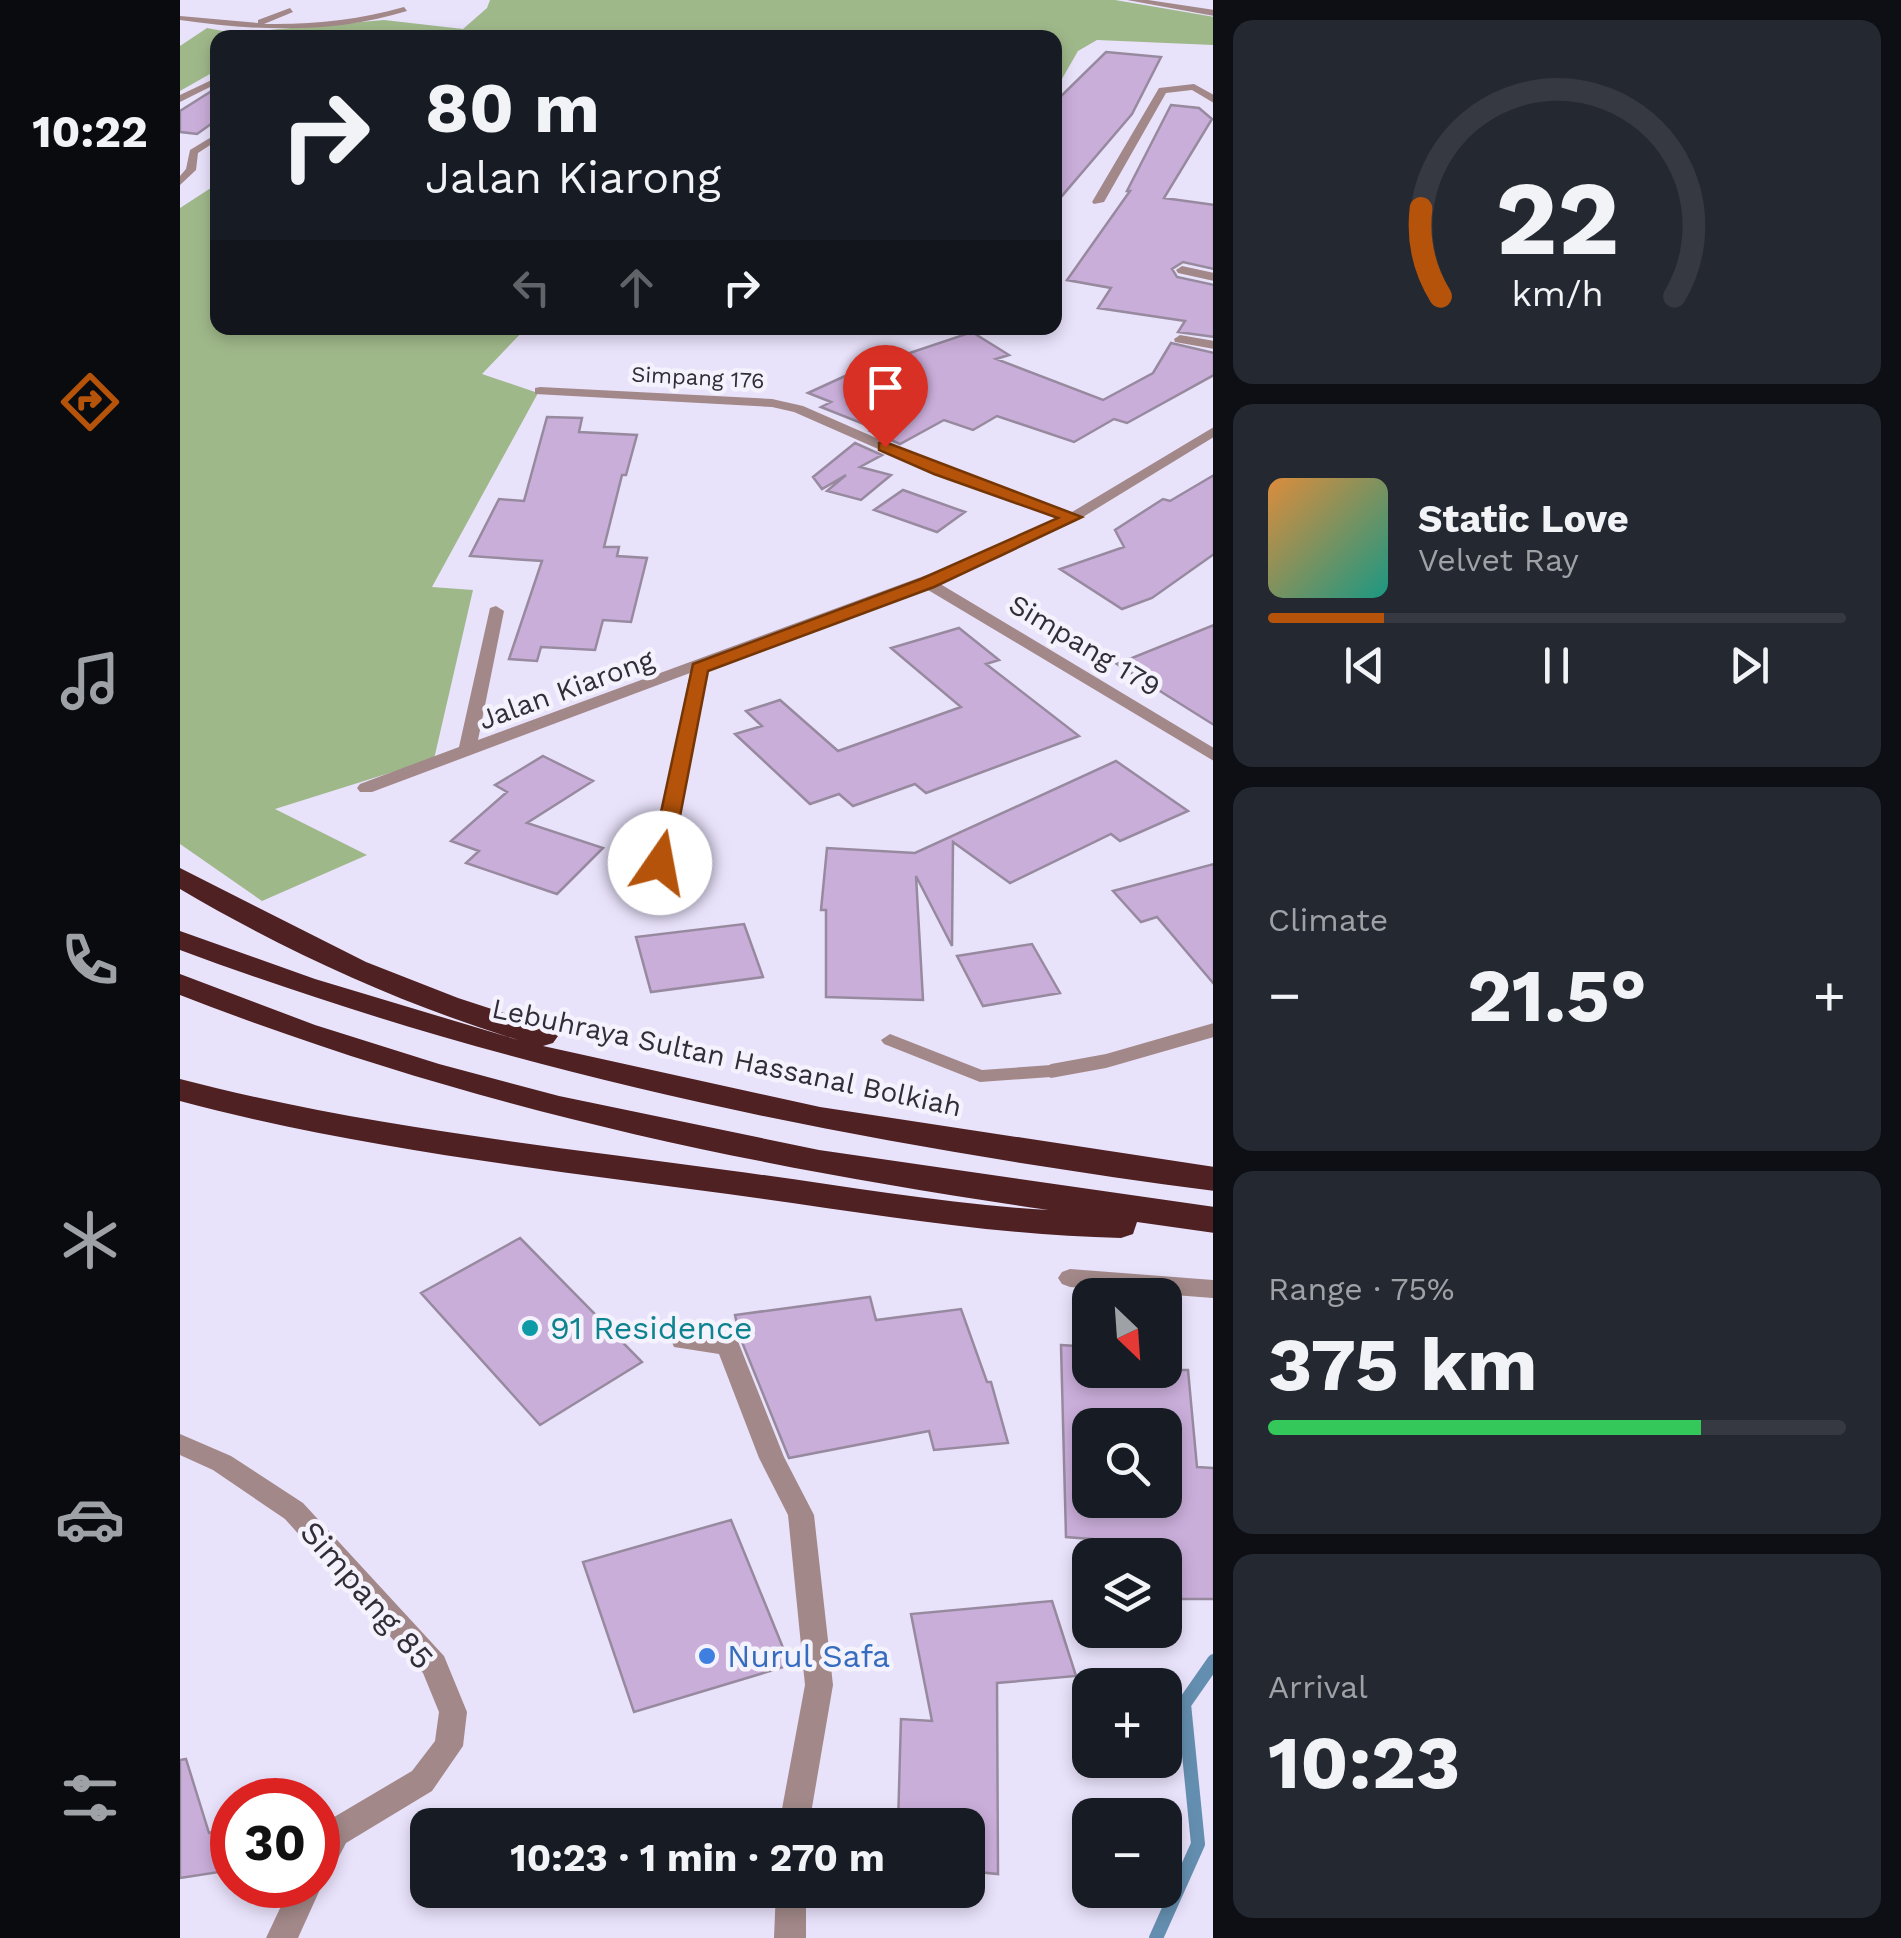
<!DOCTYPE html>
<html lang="en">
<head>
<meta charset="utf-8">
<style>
	:root { --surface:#171b24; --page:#242831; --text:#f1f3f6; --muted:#9ea1a6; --line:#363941; --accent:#b45309 }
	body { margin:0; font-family:"Work Sans",sans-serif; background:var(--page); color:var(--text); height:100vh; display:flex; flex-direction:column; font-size:38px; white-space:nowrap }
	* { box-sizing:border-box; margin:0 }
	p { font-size:32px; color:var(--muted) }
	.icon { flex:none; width:55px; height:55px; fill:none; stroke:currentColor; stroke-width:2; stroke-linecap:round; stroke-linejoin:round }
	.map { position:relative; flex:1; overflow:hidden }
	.panel { display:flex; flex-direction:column; gap:20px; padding:20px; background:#0d0f14; width:688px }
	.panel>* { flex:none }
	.hud { position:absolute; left:30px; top:30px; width:852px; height:305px; border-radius:20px; box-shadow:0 5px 15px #0003; background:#171b24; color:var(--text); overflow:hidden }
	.needle { width:65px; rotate:155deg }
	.controls { position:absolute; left:892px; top:1278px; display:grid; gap:20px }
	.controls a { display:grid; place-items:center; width:110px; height:110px; border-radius:20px; background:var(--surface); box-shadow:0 5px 15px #0003; font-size:50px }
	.speed { position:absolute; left:30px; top:1778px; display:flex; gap:20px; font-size:50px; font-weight:700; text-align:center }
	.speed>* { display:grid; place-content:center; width:130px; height:130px; border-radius:50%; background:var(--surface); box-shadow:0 5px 15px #0003; line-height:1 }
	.speed .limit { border:15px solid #d22; background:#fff; color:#111 }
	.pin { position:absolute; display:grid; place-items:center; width:85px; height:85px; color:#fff; margin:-102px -42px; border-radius:50% 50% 50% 0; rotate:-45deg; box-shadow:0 0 10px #0007 }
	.pin .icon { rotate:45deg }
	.me { position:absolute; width:110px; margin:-55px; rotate:12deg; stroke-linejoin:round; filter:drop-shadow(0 0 8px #0008) }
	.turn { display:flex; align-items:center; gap:35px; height:210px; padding:0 50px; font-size:45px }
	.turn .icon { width:130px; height:130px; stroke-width:2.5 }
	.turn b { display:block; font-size:70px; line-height:85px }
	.lanes { display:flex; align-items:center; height:95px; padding:0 50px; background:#0003; justify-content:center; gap:50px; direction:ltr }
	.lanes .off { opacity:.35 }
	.big { font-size:75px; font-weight:700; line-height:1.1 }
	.panel .widget { flex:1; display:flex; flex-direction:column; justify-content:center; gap:15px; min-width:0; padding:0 35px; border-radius:20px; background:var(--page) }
	.panel .dial { align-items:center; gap:0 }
	.dial svg { height:260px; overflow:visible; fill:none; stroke:var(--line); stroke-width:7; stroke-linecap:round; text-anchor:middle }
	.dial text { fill:var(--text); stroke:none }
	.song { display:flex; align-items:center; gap:30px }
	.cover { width:120px; height:120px; border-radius:15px; background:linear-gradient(135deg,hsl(30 70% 55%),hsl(170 70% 35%)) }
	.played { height:10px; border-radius:5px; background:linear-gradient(90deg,var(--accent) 20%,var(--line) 20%) }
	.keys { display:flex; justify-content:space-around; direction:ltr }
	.heat { display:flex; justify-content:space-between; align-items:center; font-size:55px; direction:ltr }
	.charge { height:15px; border-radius:8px; background:linear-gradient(90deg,#34c759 75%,var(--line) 0) }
	.trip { position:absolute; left:230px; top:1808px; width:575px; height:100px; border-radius:20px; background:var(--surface); box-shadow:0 5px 15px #0003; font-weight:700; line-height:100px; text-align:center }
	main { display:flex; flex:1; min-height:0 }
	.tabs { display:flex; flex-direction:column; width:180px; justify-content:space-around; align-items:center; background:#090b0e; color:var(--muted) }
	.tabs .icon { width:70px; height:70px }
	.tabs .current { color:var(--accent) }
	.tabs b { font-size:45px; color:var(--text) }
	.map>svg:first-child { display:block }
	.forest { fill:#9fb88a }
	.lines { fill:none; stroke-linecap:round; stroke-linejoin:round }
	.stream { stroke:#648eaf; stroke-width:14 }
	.building { fill:#caaeda; stroke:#978a9f; stroke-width:2.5; fill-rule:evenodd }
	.service { fill:#a28888; fill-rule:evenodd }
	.minor { fill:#a28888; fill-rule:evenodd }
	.motorway { fill:#4f2123; fill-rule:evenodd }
	.route { fill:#b45309; stroke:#753606; stroke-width:2.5 }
	.culture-dot { fill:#0f9aa8; stroke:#f4f2fc; stroke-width:4 }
	.shop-dot { fill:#3f7fe0; stroke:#f4f2fc; stroke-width:4 }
	.labels { text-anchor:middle; stroke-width:9; stroke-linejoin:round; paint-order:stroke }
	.far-street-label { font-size:22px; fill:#312e38; stroke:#f4f2fc }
	.street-label { font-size:28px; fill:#312e38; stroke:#f4f2fc }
	.near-culture-label { font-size:32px; fill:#0d838f; stroke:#f4f2fc; text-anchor:start }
	.near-street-label { font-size:32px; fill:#312e38; stroke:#f4f2fc }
	.near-shop-label { font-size:32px; fill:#366cbe; stroke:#f4f2fc; text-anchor:start }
</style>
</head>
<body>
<main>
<nav class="tabs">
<b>10:22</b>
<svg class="icon current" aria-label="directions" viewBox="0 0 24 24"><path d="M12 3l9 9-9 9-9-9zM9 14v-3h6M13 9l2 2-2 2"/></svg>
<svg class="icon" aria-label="music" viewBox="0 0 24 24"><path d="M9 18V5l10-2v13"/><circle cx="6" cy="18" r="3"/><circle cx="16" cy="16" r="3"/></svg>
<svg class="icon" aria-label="phone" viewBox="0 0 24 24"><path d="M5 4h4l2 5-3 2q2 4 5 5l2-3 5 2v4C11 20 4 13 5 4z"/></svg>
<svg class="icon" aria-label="climate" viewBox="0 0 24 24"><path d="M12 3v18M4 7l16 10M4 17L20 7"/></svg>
<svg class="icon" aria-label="car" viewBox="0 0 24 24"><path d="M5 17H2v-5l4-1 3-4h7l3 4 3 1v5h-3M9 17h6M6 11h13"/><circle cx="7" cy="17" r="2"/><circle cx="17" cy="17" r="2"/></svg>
<svg class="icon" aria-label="filters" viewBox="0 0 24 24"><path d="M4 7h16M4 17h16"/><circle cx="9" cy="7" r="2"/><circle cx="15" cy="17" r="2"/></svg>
</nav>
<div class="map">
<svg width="1034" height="1938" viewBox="0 0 1034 1938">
	<rect width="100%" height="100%" fill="#e9e2fb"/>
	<path class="forest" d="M 310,0 L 935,0 L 1034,17 L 1033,45 L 917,40 L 898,51 L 875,91 L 875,38 L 38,38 L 37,70 L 0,91 L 0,46 L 27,28 L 53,33 L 204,20 L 283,29 L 307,8 Z
		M 37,184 L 38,328 L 346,328 L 302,374 L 358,393 L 252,587 L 293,590 L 254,759 L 95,809 L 187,855 L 82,901 L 0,844 L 0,208 Z"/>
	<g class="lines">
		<path class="stream" d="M 976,1938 L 1018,1844 L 1004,1704 L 1034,1661"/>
	</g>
	<path class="building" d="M 926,52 L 981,57 L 952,114 L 875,204 L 875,102 Z
		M 38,87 L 38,119 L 17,134 L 0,132 L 0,111 Z
		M 991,105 L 1019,108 L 1032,119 L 984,198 L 1034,205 L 1034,269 L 1003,262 L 992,269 L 997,277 L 1034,285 L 1034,337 L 998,332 L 1005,321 L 918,308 L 931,288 L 887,280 L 950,191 L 947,191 Z
		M 792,332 L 829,355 L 816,359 L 923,400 L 973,373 L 991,343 L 1034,353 L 1034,375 L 947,423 L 934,419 L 894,442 L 817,416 L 793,430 L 764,420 L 720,444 L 690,431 L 694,428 L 641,407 L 651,402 L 628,393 L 676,371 Z
		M 367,417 L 402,418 L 399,432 L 457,435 L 446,475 L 442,475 L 424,547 L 439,547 L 437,556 L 467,558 L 451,622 L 423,620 L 415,650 L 361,647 L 357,661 L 329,659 L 362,561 L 290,556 L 319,499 L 344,501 Z
		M 675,443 L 702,455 L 680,467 L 711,475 L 681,500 L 647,491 L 666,475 L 642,489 L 633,477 Z
		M 1034,475 L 1034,554 L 972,598 L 942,609 L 880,569 L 944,547 L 935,530 L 983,499 L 990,501 Z
		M 723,490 L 785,512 L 757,532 L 694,510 Z
		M 1034,625 L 1034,725 L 937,664 Z
		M 779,628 L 819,660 L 806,664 L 899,736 L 746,793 L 735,784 L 673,806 L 659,794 L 630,804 L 555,734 L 582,726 L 566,711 L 600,700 L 658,751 L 781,707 L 711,648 Z
		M 363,756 L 413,781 L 347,823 L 423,848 L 377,894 L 286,863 L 299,851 L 271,841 L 327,792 L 315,785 Z
		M 936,761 L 1008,811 L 940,841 L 931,834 L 830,883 L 773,842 L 772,946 L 736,876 L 743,1000 L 646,997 L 646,910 L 641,910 L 647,848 L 735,853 Z
		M 1034,864 L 1034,984 L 977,917 L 961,922 L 933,891 Z
		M 564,924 L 583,977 L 471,992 L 456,937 Z
		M 852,944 L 880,993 L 803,1006 L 777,956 Z
		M 340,1238 L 462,1362 L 360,1425 L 241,1293 Z
		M 690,1297 L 696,1320 L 781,1309 L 807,1382 L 811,1382 L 828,1443 L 754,1450 L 749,1431 L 609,1458 L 560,1337 L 555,1315 Z
		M 881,1345 L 910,1347 L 910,1370 L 1008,1370 L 1017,1467 L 1034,1468 L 1034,1599 L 985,1599 L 985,1555 L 936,1555 L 924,1540 L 886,1537 ZM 910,1425 L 985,1425 L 985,1500 L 910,1500 Z
		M 551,1520 L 610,1665 L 454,1712 L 403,1562 Z
		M 872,1601 L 896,1676 L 817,1683 L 818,1874 L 788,1871 L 788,1825 L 718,1825 L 721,1719 L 752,1721 L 731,1614 Z
		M 6,1759 L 29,1833 L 52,1826 L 52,1870 L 0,1878 L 0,1760 Z"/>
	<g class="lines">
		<path class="service" d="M 224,7 L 227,11 C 152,34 77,31 0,20 L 0,16 L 78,23 L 78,20 L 110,8 L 113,12 L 84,24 C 133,25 177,20 224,7 Z
			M 38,77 L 38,83 L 0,102 L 0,95 Z
			M 38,133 L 38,140 L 18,153 L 16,170 L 0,185 L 0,176 L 6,169 L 10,150 Z
			M 710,1034 L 802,1070 L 871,1065 L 880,1071 L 871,1077 L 800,1082 L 704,1044 L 701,1040 Z"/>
		<path class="minor" d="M 947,0 L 968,0 L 1034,10 L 1034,16 Z
			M 1014,84 L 1034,95 L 1034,103 L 1012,90 L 986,93 L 924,202 L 914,204 L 912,202 L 979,88 Z
			M 1002,266 L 1034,273 L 1034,281 L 998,273 L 996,270 Z
			M 1000,335 L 1034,341 L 1034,349 L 995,342 L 994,339 Z
			M 360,387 L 592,399 L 623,406 L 765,468 L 892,512 L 1034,427 L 1034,437 L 898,520 L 819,558 L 757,582 L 1034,748 L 1034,761 L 743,587 L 528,667 L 487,867 L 480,869 L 471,863 L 510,673 L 192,792 L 180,792 L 177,788 L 180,784 L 279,747 L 310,608 L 316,606 L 324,611 L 298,740 L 809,552 L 880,518 L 755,474 L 614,412 L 592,407 L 355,394 L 355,388 Z
			M 1034,1023 L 1034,1037 L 926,1068 L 871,1078 L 860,1071 L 871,1064 L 926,1054 Z
			M 890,1269 L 1034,1280 L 1034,1298 L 890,1287 L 882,1284 L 878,1278 L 882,1272 Z
			M 503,1331 L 557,1339 L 604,1457 L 634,1515 L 653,1685 L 629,1825 L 599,1825 L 625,1685 L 608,1515 L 579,1458 L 539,1354 L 494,1347 L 491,1340 L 494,1333 Z
			M 0,1434 L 51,1456 L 123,1503 L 264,1656 L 287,1712 L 283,1746 L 252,1791 L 166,1843 L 149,1876 L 140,1880 L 142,1885 L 118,1938 L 86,1938 L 111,1885 L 138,1885 L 138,1836 L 144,1823 L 232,1771 L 255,1741 L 259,1712 L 243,1673 L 105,1519 L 33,1470 L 0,1455 Z
			M 596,1890 L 626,1890 L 626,1938 L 594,1938 Z"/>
		<path class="motorway" d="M 0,868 L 186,962 L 278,998 L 373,1029 L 378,1036 L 373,1043 L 363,1046 L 640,1107 L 1034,1167 L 1034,1191 C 673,1143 342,1077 0,950 L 0,931 L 135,979 L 338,1040 C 219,1003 107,952 0,889 Z
			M 0,974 L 135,1025 L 259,1064 L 379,1096 L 639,1150 L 1034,1207 L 1034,1233 L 957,1222 L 953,1234 L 941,1238 C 808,1235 679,1212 548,1194 C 363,1169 180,1149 0,1101 L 0,1079 C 180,1126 362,1145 546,1170 C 654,1184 761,1204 869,1210 C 565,1166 288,1107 0,995 Z"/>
	</g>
	<path class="route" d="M 705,442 L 902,517 L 754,587 L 528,671 L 491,863 L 480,869 L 473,868 L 470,863 L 513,664 L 741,579 L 878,518 L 754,474 L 699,450 L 699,443 Z"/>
	<circle class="culture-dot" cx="350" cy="1328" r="10"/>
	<circle class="shop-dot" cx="527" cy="1656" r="10"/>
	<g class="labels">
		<g class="far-street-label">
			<text transform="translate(518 377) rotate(3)" y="8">Simpang 176</text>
		</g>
		<g class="street-label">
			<text transform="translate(905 645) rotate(31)" y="10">Simpang 179</text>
			<text transform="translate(386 689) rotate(-20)" y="10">Jalan Kiarong</text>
			<text transform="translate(547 1057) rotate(12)" y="10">Lebuhraya Sultan Hassanal Bolkiah</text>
		</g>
		<g class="near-culture-label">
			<text x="370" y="1339">91 Residence</text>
		</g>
		<g class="near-street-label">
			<text transform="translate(187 1595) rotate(49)" y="11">Simpang 85</text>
		</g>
		<g class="near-shop-label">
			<text x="547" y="1667">Nurul Safa</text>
		</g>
	</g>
</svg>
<div class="controls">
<a><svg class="needle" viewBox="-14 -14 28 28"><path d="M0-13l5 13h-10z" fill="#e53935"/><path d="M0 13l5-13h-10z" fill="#9ea1a6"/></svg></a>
<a><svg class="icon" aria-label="search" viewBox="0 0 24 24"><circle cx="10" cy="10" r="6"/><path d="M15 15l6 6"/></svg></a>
<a><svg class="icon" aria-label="layers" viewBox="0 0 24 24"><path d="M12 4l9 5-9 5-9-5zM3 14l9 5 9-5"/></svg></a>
<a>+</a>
<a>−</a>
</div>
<div class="speed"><div class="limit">30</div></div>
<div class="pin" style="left:705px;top:447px;background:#d93025"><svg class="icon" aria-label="arrive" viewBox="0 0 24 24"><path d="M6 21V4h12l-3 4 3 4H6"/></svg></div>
<svg class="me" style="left:480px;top:863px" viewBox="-20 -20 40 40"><circle r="19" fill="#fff"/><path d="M0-13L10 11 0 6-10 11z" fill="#b45309"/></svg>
<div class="trip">10:23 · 1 min · 270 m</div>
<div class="hud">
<div class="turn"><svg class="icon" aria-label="right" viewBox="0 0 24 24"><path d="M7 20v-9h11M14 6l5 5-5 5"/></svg><div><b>80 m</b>Jalan Kiarong</div></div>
<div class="lanes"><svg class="icon off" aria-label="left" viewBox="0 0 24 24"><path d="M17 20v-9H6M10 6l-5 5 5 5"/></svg><svg class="icon off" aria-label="ahead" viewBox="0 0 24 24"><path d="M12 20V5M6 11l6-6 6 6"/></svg><svg class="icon" aria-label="right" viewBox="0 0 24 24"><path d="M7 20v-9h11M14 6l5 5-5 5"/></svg></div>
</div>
</div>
<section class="panel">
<div class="widget dial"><svg viewBox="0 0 100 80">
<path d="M14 69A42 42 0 1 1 86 69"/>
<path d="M14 69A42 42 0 0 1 8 42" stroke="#b45309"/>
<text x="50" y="56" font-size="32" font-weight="700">22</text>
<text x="50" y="72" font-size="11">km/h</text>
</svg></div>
<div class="widget">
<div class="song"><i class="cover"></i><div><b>Static Love</b><p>Velvet Ray</p></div></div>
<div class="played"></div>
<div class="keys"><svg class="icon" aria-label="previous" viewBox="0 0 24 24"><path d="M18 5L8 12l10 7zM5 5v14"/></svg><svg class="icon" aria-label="pause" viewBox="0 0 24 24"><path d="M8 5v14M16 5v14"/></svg><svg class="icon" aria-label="next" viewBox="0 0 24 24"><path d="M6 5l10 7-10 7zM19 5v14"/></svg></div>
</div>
<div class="widget"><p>Climate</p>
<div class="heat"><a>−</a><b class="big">21.5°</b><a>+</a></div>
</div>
<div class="widget"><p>Range · 75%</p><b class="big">375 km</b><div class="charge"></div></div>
<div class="widget"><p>Arrival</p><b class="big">10:23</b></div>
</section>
</main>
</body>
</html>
